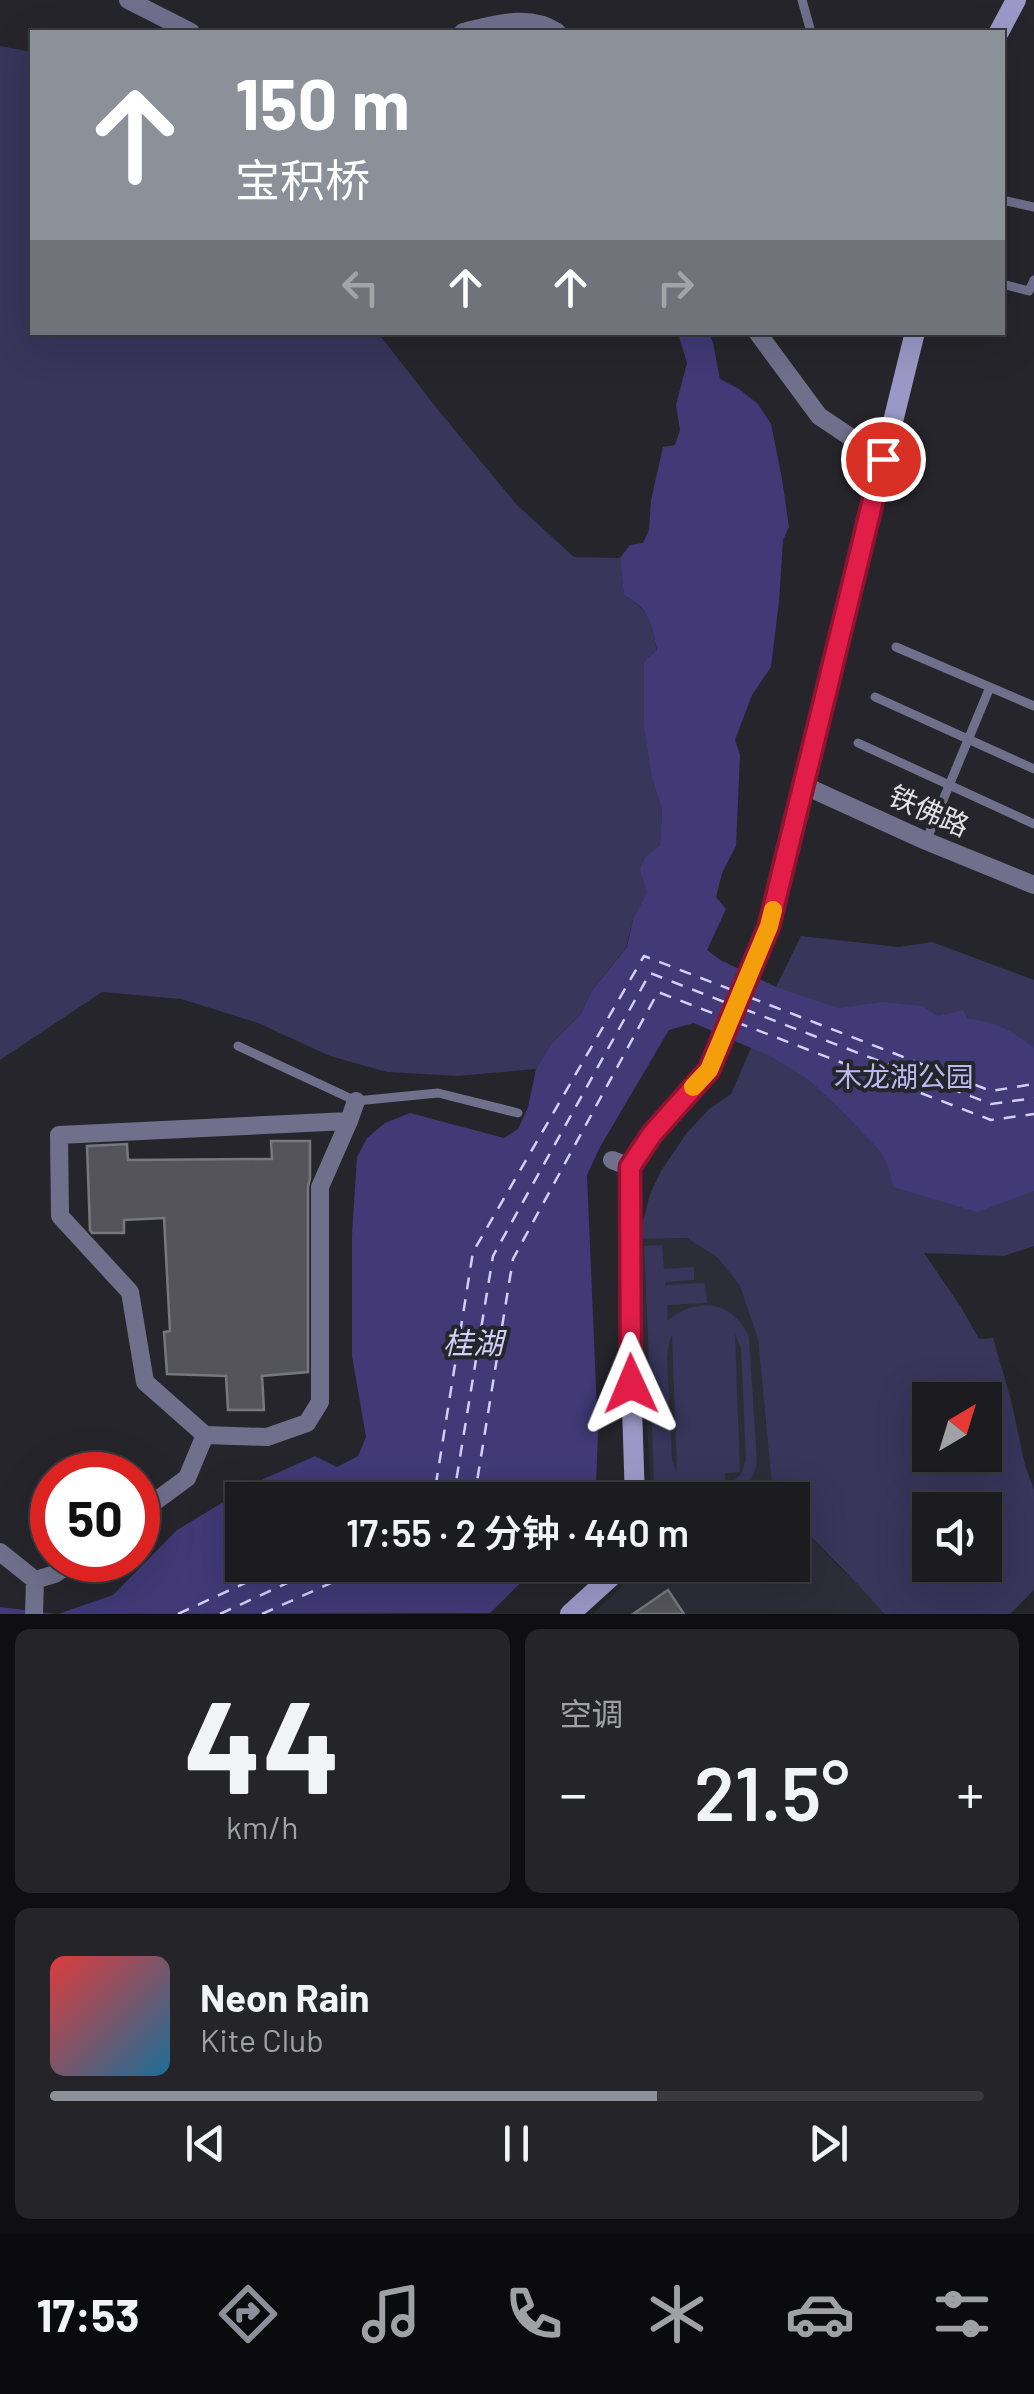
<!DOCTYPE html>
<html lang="zh">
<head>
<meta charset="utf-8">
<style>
	:root { --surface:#1c1c20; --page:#252529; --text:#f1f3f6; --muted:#a0a1a5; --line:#3a3a3e; --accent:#8c9099 }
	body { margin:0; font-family:Barlow,"Noto Sans SC",sans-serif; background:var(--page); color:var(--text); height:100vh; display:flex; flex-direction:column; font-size:38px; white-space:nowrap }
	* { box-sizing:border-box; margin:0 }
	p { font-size:32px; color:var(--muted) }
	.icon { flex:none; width:55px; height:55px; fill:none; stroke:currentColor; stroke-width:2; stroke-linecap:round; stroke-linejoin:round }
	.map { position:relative; height:1614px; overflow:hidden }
	.panel { display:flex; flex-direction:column; gap:15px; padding:15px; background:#0f0f12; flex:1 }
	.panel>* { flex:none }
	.hud { position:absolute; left:30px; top:30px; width:975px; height:305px; border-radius:0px; box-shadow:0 10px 40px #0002,0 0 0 2px var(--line); background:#8c9099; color:#fff; overflow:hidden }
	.needle { width:65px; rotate:38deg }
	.buttons { position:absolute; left:912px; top:1382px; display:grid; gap:20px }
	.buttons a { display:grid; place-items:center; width:90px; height:90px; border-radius:0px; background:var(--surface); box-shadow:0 10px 40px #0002,0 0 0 2px var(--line); font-size:50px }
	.speed { position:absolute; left:30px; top:1452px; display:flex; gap:20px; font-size:50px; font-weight:700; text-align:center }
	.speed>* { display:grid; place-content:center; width:130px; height:130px; border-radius:50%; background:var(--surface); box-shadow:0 10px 40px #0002,0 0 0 2px var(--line); line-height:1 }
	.speed .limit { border:15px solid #d22; background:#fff; color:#111 }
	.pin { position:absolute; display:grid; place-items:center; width:85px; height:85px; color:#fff; margin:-42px; border:5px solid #fff; border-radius:50%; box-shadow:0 2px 10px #0007 }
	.me { position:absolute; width:110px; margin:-55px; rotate:359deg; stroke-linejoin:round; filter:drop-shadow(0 0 8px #0008) }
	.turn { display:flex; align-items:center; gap:35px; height:210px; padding:0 40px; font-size:45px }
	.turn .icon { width:130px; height:130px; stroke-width:2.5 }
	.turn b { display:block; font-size:70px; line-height:85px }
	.lanes { display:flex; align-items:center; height:95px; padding:0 40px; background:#0003; justify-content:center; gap:50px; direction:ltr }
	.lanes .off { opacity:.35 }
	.big { font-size:75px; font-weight:600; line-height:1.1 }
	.panel .tile { flex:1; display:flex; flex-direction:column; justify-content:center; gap:15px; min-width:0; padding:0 35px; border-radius:15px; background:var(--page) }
	.panel .dial { align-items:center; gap:0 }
	.dial b { font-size:130px; line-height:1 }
	.song { display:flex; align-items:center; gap:30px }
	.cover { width:120px; height:120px; border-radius:15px; background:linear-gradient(135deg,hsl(0 70% 55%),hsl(200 70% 35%)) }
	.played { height:10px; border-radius:5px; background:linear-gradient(90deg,var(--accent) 65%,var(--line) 65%) }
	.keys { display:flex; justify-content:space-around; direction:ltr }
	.heat { display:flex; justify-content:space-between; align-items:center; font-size:55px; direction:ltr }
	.panel .tiles { flex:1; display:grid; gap:15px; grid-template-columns:1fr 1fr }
	.tile:last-child { grid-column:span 2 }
	.trip { position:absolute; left:225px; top:1482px; width:585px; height:100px; border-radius:0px; background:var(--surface); box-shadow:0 10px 40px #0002,0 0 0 2px var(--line); font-weight:600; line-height:100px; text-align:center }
	.menu { display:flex; height:160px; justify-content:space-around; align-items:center; background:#0b0b0d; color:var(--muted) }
	.menu .icon { width:70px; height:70px }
	.menu .current { color:var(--accent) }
	.menu b { font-size:45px; color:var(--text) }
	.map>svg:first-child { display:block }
	.built { fill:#2d2d38 }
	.green { fill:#39355b; fill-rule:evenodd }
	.water { fill:#423976 }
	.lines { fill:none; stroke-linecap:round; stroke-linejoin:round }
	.ferry { stroke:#d1cff5; stroke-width:2.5; stroke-dasharray:12 10; stroke-linecap:butt }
	.building { fill:#55545b; stroke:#77777e; stroke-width:2.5 }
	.service { stroke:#706f8c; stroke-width:9 }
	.minor { stroke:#706f8c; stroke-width:18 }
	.secondary { stroke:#9b98c7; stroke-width:20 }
	.route-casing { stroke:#92132f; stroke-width:25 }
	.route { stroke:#e11d48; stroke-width:18 }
	.slow { stroke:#f59e0b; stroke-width:18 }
	.labels { text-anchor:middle; stroke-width:8; stroke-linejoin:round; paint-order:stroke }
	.street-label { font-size:28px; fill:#e3e3e6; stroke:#25252b }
	.park-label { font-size:28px; fill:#bcb8f0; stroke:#25252b }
	.water-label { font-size:30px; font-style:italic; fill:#d1cff5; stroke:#25252b }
</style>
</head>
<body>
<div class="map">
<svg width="1034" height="1614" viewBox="0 0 1034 1614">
	<rect width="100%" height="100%" fill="#25252b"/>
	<path class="built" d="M 687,1238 L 718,1258 L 740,1286 L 758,1339 L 773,1497 L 775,1500 L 651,1500 L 638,1239 Z
		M 793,1518 L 837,1565 L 860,1585 L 884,1614 L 593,1614 L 620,1588 L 637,1565 L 792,1565 Z"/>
	<path class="green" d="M 0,46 L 32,52 L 32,332 L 378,333 L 439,411 L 517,505 L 574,557 L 620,558 L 624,595 L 634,601 L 650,617 L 657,651 L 652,778 L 662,810 L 660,845 L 646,856 L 648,893 L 633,919 L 626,948 L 591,992 L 581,1014 L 551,1044 L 536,1069 L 458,1076 L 387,1072 L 330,1056 L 258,1023 L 181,999 L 102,992 L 0,1060 Z
		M 801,936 L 899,947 L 932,942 L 1034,980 L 1034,1246 L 1004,1256 L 924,1253 L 961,1307 L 979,1339 L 993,1338 L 1011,1400 L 1025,1465 L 1034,1490 L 1034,1590 L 1010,1614 L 884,1614 C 856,1580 823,1550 793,1518 L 792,1500 L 775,1500 L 773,1497 L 758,1339 L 740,1286 L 718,1258 L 687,1238 L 638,1239 L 650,1194 L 661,1171 L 686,1134 L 709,1109 L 731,1094 L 751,1048 L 694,1023 L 722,961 L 776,987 ZM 930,1400 L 985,1400 L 985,1455 L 930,1455 ZM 930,1510 L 985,1510 L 985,1565 L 930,1565 Z
		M 662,1245 L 664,1269 L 694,1267 L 694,1280 L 665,1282 L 665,1285 L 705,1283 L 707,1303 L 667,1305 L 668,1320 C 698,1297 732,1300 749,1337 L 757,1463 C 750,1490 740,1500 712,1500 C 695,1500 686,1501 674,1490 L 674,1500 L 655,1500 L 644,1246 ZM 735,1334 L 741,1349 L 746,1460 L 741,1474 L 726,1488 L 725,1473 L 740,1472 ZM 672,1335 L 677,1473 L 672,1459 L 667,1357 L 669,1342 Z"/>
	<path class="water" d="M 678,333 L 709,333 L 713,343 L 720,379 L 739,389 L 758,404 L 771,424 L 782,479 L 789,527 L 783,540 L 779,602 L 771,667 L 752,695 L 735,740 L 740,755 L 736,846 L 722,873 L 716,897 L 726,909 L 707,950 L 722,961 L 776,987 L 839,1008 L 883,1002 L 922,1006 L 938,1016 L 963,1010 L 968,1019 C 995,1021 1013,1031 1034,1048 L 1034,1191 L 977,1212 L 893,1187 L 889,1169 L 881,1152 L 841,1110 L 808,1079 L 770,1056 L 694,1023 L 669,1030 L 600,1147 L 587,1175 L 598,1434 L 596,1484 L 587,1500 L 242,1500 L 242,1565 L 539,1565 L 490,1613 L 0,1614 L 0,1607 L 58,1614 L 113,1595 L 177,1530 L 257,1482 L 315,1456 L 337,1467 L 358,1456 L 366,1437 L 352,1356 L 352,1235 L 357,1157 L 367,1138 L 385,1123 L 410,1113 L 504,1138 L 518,1129 L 528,1107 L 536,1069 L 551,1044 L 581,1014 L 591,992 L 627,947 L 633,919 L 647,893 L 640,869 L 646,856 L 660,845 L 662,810 L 652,778 L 644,726 L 644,662 L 657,650 C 651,622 651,610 624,595 L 620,558 L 630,545 L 643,543 L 649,530 L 651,500 L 663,447 L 675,445 L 680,430 L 676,405 L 687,363 Z"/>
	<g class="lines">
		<path class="ferry" d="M 749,997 L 991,1091 L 1034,1084
			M 744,1009 L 991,1104 L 1034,1098
			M 736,1022 L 991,1120 L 1034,1114
			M 424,1500 L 434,1496 L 473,1252 L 644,956 L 732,990
			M 453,1500 L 493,1256 L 650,973 L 727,1003
			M 474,1500 L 513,1259 L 658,992 L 720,1016
			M 178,1614 L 284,1565
			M 220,1614 L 326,1565
			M 262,1614 L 371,1565"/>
	</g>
	<path class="building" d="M 271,1141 L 310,1141 L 310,1178 L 308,1187 L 308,1372 L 262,1376 L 264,1410 L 228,1410 L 226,1376 L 167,1374 L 164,1332 L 170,1331 L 164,1218 L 124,1220 L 124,1233 L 92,1233 L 90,1230 L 87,1146 L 127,1144 L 128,1160 L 272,1159 Z
		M 668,1590 L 684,1614 L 633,1614 Z"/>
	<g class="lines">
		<path class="service" d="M 802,0 L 811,32
			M 1002,200 L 1034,207
			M 1002,284 L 1029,291 L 1034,280
			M 896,647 L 1034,706
			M 875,697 L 1034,769
			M 858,743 L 1034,824
			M 926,841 L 990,687
			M 238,1046 L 356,1101 L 438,1093 L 518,1113"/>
		<path class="minor" d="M 128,0 L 191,32
			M 463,32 C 494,25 529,13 557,32
			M 757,332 L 819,416 L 883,459
			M 803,785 L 926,841 L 1034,885
			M 612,1160 L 630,1167
			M 205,1435 L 267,1437 L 307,1423 L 320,1402 L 320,1187 L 349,1121 L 356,1101
			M 138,1514 L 187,1478 L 205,1435 L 145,1382 L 130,1292 L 60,1216 L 59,1135 L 349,1121
			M 0,1552 L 35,1580
			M 35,1580 L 55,1574 L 75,1560
			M 34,1614 L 35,1580"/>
		<path class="secondary" d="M 999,32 L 1016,0
			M 635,1500 L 630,1345 L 630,1167 L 652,1135 L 709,1070 L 769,926 L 915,332
			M 570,1614 L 624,1565"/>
	</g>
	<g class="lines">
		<defs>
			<path id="route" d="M 631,1384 L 630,1167 L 652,1134 L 709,1070 L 769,926 L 883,459"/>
		</defs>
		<use href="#route" class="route-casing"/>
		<use href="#route" class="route"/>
		<path class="slow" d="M 693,1087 L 709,1070 L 769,926 L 773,910"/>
	</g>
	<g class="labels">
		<g class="street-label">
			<text transform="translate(929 811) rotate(24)" y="10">铁佛路</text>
		</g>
		<g class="park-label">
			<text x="904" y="1087">木龙湖公园</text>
		</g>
		<g class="water-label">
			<text x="473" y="1354">桂湖</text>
		</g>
	</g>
</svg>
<div class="buttons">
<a><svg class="needle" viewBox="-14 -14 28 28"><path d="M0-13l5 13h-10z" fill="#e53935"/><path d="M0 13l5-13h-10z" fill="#a0a1a5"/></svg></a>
<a><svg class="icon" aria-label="sound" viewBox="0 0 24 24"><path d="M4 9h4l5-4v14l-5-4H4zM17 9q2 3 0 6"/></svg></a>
</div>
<div class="speed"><div class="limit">50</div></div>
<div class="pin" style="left:883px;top:459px;background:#d93025"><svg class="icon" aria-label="arrive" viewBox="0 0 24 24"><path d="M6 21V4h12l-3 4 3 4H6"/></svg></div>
<svg class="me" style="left:631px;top:1384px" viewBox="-20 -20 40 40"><path d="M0-17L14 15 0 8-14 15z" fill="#e11d48" stroke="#fff" stroke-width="4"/></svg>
<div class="trip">17:55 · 2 分钟 · 440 m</div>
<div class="hud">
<div class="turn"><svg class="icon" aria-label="ahead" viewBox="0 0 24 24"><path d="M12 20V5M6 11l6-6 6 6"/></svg><div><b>150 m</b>宝积桥</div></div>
<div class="lanes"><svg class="icon off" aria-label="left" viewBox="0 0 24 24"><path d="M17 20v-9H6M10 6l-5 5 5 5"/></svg><svg class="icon" aria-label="ahead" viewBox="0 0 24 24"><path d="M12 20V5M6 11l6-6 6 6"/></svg><svg class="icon" aria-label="ahead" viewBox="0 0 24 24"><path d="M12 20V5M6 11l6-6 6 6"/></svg><svg class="icon off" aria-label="right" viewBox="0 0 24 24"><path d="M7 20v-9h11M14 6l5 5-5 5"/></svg></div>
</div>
</div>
<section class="panel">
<div class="tiles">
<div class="tile dial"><b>44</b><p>km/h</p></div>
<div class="tile"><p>空调</p>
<div class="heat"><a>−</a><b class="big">21.5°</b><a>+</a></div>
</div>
<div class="tile">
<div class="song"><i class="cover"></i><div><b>Neon Rain</b><p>Kite Club</p></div></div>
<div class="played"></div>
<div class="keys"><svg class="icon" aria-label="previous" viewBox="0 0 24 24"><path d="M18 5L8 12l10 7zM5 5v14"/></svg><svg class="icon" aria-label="pause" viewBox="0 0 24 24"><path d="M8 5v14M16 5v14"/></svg><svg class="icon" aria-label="next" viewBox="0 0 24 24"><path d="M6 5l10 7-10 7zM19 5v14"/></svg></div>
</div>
</div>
</section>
<nav class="menu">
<b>17:53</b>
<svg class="icon current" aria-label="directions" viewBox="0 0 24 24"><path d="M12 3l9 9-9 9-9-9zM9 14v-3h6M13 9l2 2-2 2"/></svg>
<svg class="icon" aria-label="music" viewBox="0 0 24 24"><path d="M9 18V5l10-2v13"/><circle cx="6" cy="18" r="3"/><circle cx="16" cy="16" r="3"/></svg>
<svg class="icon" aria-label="phone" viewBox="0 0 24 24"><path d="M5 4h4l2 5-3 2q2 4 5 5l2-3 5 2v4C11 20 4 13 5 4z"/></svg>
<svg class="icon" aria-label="climate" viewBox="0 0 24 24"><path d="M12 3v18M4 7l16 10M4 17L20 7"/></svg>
<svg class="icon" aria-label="car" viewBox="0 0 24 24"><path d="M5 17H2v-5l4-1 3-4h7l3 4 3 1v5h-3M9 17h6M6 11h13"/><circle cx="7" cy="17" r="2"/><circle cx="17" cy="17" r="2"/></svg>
<svg class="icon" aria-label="filters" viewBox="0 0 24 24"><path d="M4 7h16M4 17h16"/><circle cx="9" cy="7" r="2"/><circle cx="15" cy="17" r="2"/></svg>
</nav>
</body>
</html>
